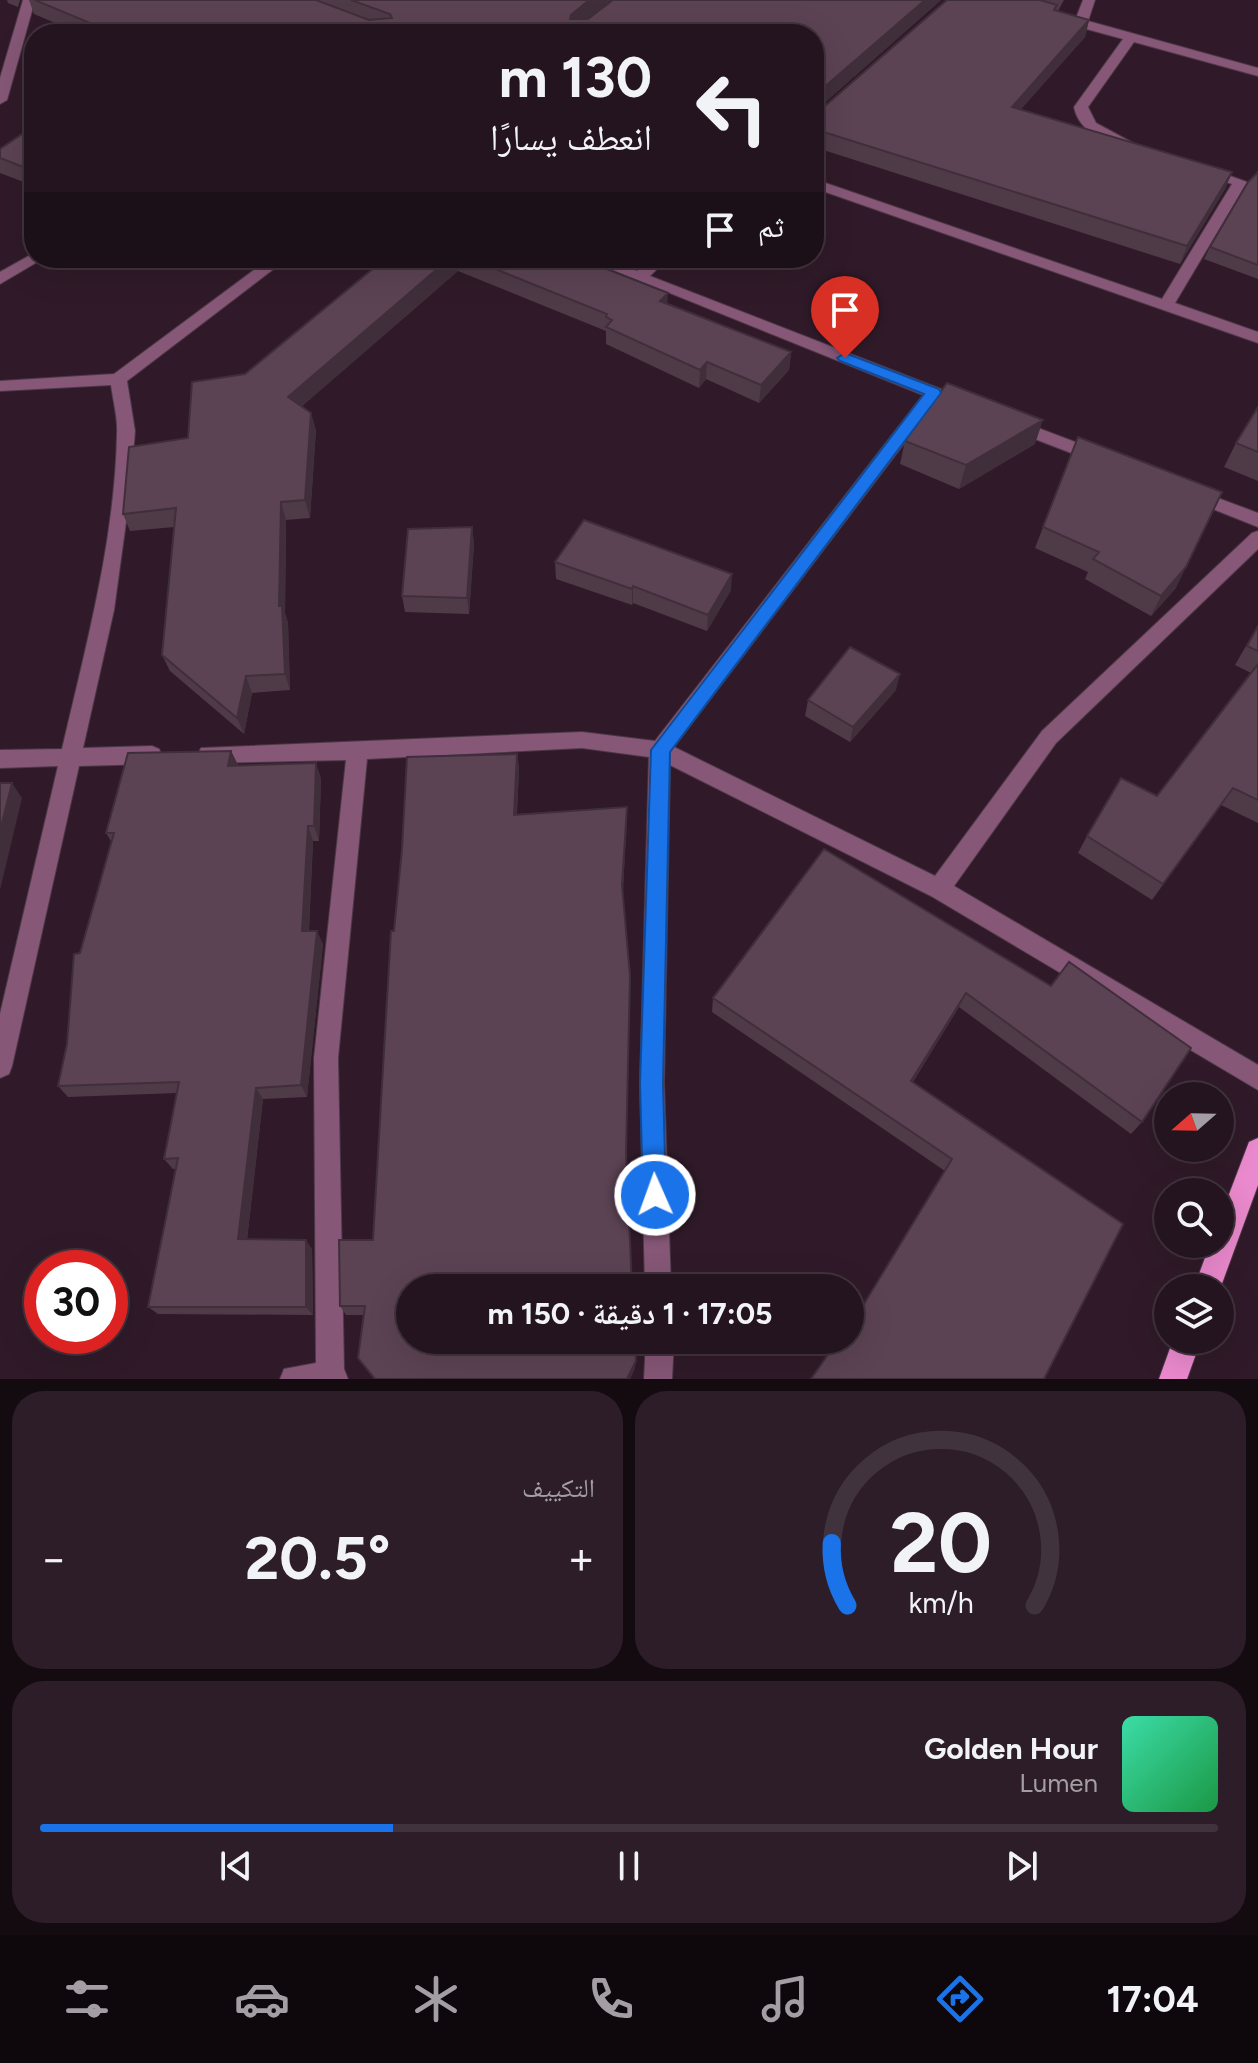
<!DOCTYPE html>
<html lang="ar">
<head>
<meta charset="utf-8">
<style>
	:root { --surface:#24141f; --page:#2c1d28; --text:#f1f3f6; --muted:#a39ea4; --line:#41333d; --accent:#1a73e8 }
	body { margin:0; font-family:Figtree,"Noto Naskh Arabic",sans-serif; background:var(--page); color:var(--text); direction:rtl; height:100vh; display:flex; flex-direction:column; font-size:30px; white-space:nowrap }
	* { box-sizing:border-box; margin:0 }
	p { font-size:26px; color:var(--muted) }
	.icon { flex:none; width:44px; height:44px; fill:none; stroke:currentColor; stroke-width:2; stroke-linecap:round; stroke-linejoin:round }
	.map { position:relative; height:1379px; overflow:hidden; direction:ltr }
	.details { display:flex; flex-direction:column; gap:12px; padding:12px; background:#140b11; flex:1 }
	.details>* { flex:none }
	.guide { position:absolute; left:24px; top:24px; width:800px; height:244px; border-radius:32px; box-shadow:0 8px 32px #0002,0 0 0 2px var(--line); direction:rtl; background:#24141f; color:var(--text); overflow:hidden }
	.needle { width:52px; rotate:250deg }
	.buttons { position:absolute; left:1154px; top:1082px; display:grid; gap:16px }
	.buttons a { display:grid; place-items:center; width:80px; height:80px; border-radius:50%; background:var(--surface); box-shadow:0 8px 32px #0002,0 0 0 2px var(--line); font-size:40px }
	.speed { position:absolute; left:24px; top:1250px; display:flex; gap:16px; font-size:40px; font-weight:700; text-align:center }
	.speed>* { display:grid; place-content:center; width:104px; height:104px; border-radius:50%; background:var(--surface); box-shadow:0 8px 32px #0002,0 0 0 2px var(--line); line-height:1 }
	.speed .limit { border:12px solid #d22; background:#fff; color:#111 }
	.pin { position:absolute; display:grid; place-items:center; width:68px; height:68px; color:#fff; margin:-82px -34px; border-radius:50% 50% 50% 0; rotate:-45deg; box-shadow:0 0 8px #0007 }
	.pin .icon { rotate:45deg }
	.me { position:absolute; width:88px; margin:-44px; rotate:358deg; stroke-linejoin:round; filter:drop-shadow(0 0 6px #0008) }
	.turn { display:flex; align-items:center; gap:28px; height:168px; padding:0 40px; font-size:36px }
	.turn .icon { width:104px; height:104px; stroke-width:2.5 }
	.turn b { display:block; font-size:56px; line-height:68px }
	.then { display:flex; align-items:center; height:76px; padding:0 40px; background:#0003; gap:16px; font-size:30px }
	.big { font-size:60px; font-weight:700; line-height:1.1 }
	.details .tile { flex:1; display:flex; flex-direction:column; justify-content:center; gap:12px; min-width:0; padding:0 28px; border-radius:32px; background:var(--page) }
	.details .dial { align-items:center; gap:0 }
	.dial svg { height:208px; overflow:visible; fill:none; stroke:var(--line); stroke-width:7; stroke-linecap:round; text-anchor:middle }
	.dial text { fill:var(--text); stroke:none }
	.song { display:flex; align-items:center; gap:24px }
	.cover { width:96px; height:96px; border-radius:12px; background:linear-gradient(135deg,hsl(160 70% 55%),hsl(140 70% 35%)) }
	.played { height:8px; border-radius:4px; background:linear-gradient(90deg,var(--accent) 30%,var(--line) 30%) }
	.keys { display:flex; justify-content:space-around; direction:ltr }
	.heat { display:flex; justify-content:space-between; align-items:center; font-size:44px; direction:ltr }
	.details .tiles { flex:1; display:grid; gap:12px; grid-template-columns:1fr 1fr }
	.tile:last-child { grid-column:span 2 }
	.trip { position:absolute; left:396px; top:1274px; width:468px; height:80px; border-radius:40px; background:var(--surface); box-shadow:0 8px 32px #0002,0 0 0 2px var(--line); font-weight:700; line-height:80px; text-align:center; direction:rtl }
	.tab-bar { display:flex; height:128px; justify-content:space-around; align-items:center; background:#0e080c; color:var(--muted) }
	.tab-bar .icon { width:56px; height:56px }
	.tab-bar .current { color:var(--accent) }
	.tab-bar b { font-size:36px; color:var(--text) }
	.map>svg:first-child { display:block }
	.lines { fill:none; stroke-linecap:round; stroke-linejoin:round }
	.minor-casing { stroke:#4d3846; stroke-width:2 }
	.major-casing { stroke:#4d3846; stroke-width:2 }
	.minor { fill:#865777; fill-rule:evenodd }
	.major { fill:#ea89cd; fill-rule:evenodd }
	.wall { fill:#4f3a48 }
	.shaded-wall { fill:#402f3b }
	.building { fill:#5c4354; stroke:#402f3b; stroke-width:2 }
	.route { fill:#1a73e8; stroke:#114b97; stroke-width:2 }
</style>
</head>
<body>
<div class="map">
<svg width="1258" height="1379" viewBox="0 0 1258 1379">
	<rect width="100%" height="100%" fill="#301a29"/>
	<g class="lines">
		<defs>
			<path id="minor" d="M 23,0 L 35,0 L 7,100 L 0,104 L 0,78 Z
				M 1083,0 L 1095,0 L 1088,21 L 1258,68 L 1258,76 L 1134,42 L 1088,107 L 1096,123 L 1133,143 L 1126,147 C 1104,141 1079,132 1074,107 L 1123,39 L 1057,21 L 1057,15 L 1076,18 Z
				M 1205,167 L 1247,182 L 1175,303 L 1258,332 L 1258,343 L 814,188 L 814,179 L 1162,299 L 1232,184 L 1200,174 L 1198,171 Z
				M 34,253 L 34,258 L 42,258 L 39,261 L 0,284 L 0,272 Z
				M 270,258 L 288,258 L 127,381 L 135,431 L 130,493 L 114,610 L 83,748 L 152,746 L 159,749 L 162,755 L 159,761 L 152,764 L 79,766 L 12,1066 L 9,1074 L 0,1078 L 0,1014 L 58,766 L 0,768 L 0,750 L 62,749 C 86,646 115,540 117,434 C 118,418 113,401 111,385 L 0,391 L 0,381 L 114,374 Z
				M 583,258 L 605,258 L 637,271 L 651,258 L 668,258 L 650,276 L 951,393 L 953,397 L 945,403 L 937,400 L 674,747 L 935,876 L 1042,731 L 1252,533 L 1258,531 L 1258,549 L 1056,743 L 954,886 L 1258,1065 L 1258,1090 L 931,896 L 670,765 L 664,1083 L 671,1288 L 645,1288 L 640,1083 L 649,757 L 582,748 L 367,759 L 338,1058 L 344,1369 L 348,1379 L 280,1379 L 284,1369 L 316,1363 L 314,1058 L 346,760 L 208,763 L 201,760 L 198,754 L 201,748 L 582,732 L 655,741 L 923,395 Z
				M 1012,418 L 1104,453 L 1107,457 L 1098,463 L 1092,461 L 1006,428 L 1004,424 L 1006,420 Z
				M 1191,488 L 1258,513 L 1258,527 L 1185,498 L 1182,494 Z
				M 646,1340 L 674,1340 L 672,1379 L 644,1379 Z"/>
			<path id="major" d="M 1258,1138 L 1258,1185 L 1220,1289 L 1194,1288 L 1210,1244 L 1220,1244 L 1220,1218 L 1249,1142 Z
				M 1173,1340 L 1201,1340 L 1187,1379 L 1159,1379 Z"/>
		</defs>
		<use href="#minor" class="minor-casing"/>
		<use href="#major" class="major-casing"/>
		<use href="#minor" class="minor"/>
		<use href="#major" class="major"/>
	</g>
	<path class="wall" d="M 7,0 L 20,0 L 18,7 L 8,3 Z
		M 29,0 L 611,0 L 587,19 L 588,19 L 613,0 L 941,0 L 814,112 L 818,112 L 947,0 L 1064,0 L 1058,11 L 1055,10 L 1089,20 L 1085,37 L 1021,109 L 1232,172 L 1225,189 L 1180,264 L 814,147 L 814,34 L 81,34 L 34,14 Z
		M 34,126 L 34,186 L 0,173 L 0,149 Z
		M 1258,172 L 1258,279 L 1204,259 L 1210,247 Z
		M 361,258 L 604,258 L 604,268 L 667,303 L 791,352 L 789,370 L 759,403 L 706,379 L 699,388 L 606,344 L 606,331 L 458,271 L 302,406 L 316,430 L 310,518 L 286,520 L 285,613 L 288,623 L 290,690 L 252,693 L 244,734 L 170,671 L 162,655 L 174,527 L 130,531 L 123,514 L 245,374 L 377,265 Z
		M 1258,407 L 1258,481 L 1224,467 L 1236,443 Z
		M 1078,437 L 1176,588 L 1151,616 L 1085,579 L 1088,572 L 1035,548 Z
		M 905,441 L 1035,444 L 959,489 L 900,464 Z
		M 472,527 L 474,544 L 469,614 L 405,612 L 402,596 Z
		M 555,562 L 731,590 L 707,631 L 633,603 L 632,605 L 556,579 Z
		M 1258,625 L 1258,823 L 1221,805 L 1152,900 L 1078,853 L 1087,836 L 1157,796 L 1251,673 L 1235,665 Z
		M 896,690 L 850,742 L 805,716 L 808,700 Z
		M 231,751 L 238,765 L 321,778 L 319,841 L 313,841 L 309,931 L 323,944 L 307,1097 L 263,1099 L 247,1240 L 312,1249 L 313,1315 L 158,1314 L 148,1307 L 176,1169 L 173,1169 L 164,1159 L 177,1093 L 68,1097 L 58,1086 L 111,841 L 106,833 Z
		M 517,754 L 519,769 L 517,814 L 627,807 L 623,892 L 626,1156 L 635,1368 L 630,1379 L 375,1379 L 364,1315 L 346,1315 L 340,1306 L 373,1240 Z
		M 1051,986 L 1142,1122 L 1131,1134 L 959,1007 L 913,1082 L 1123,1224 L 864,1304 L 945,1171 L 712,1012 L 713,998 Z"/>
	<path class="shaded-wall" d="M 589,0 L 611,0 L 571,32 L 571,15 Z
		M 925,0 L 941,0 L 814,112 L 814,96 Z
		M 1089,20 L 1085,37 L 1008,124 L 1012,107 Z
		M 1232,172 L 1225,189 L 1180,264 L 1187,246 Z
		M 450,258 L 456,258 L 458,271 L 292,415 L 288,397 Z
		M 597,258 L 604,258 L 604,270 L 591,263 Z
		M 668,293 L 667,311 L 660,301 Z
		M 791,352 L 789,370 L 759,403 L 761,385 Z
		M 707,362 L 706,379 L 699,388 L 700,370 Z
		M 311,413 L 316,430 L 310,518 L 305,500 Z
		M 1043,420 L 1035,444 L 959,489 L 966,465 Z
		M 281,502 L 286,520 L 285,613 L 288,623 L 290,690 L 285,674 L 279,606 Z
		M 472,527 L 474,544 L 469,614 L 467,598 Z
		M 1186,567 L 1176,588 L 1151,616 L 1161,596 Z
		M 732,574 L 731,590 L 707,631 L 708,615 Z
		M 633,586 L 633,603 L 632,605 L 632,589 Z
		M 900,674 L 896,690 L 850,742 L 853,727 Z
		M 246,676 L 252,693 L 244,734 L 237,718 Z
		M 231,751 L 238,765 L 228,766 Z
		M 517,754 L 519,769 L 516,829 L 514,815 Z
		M 316,763 L 321,778 L 319,841 L 314,826 Z
		M 12,783 L 22,798 L 0,890 L 0,831 Z
		M 1233,788 L 1221,805 L 1152,900 L 1163,884 Z
		M 627,807 L 627,822 L 622,899 L 622,885 Z
		M 308,826 L 313,841 L 308,944 L 302,931 Z
		M 317,931 L 323,944 L 307,1097 L 301,1085 Z
		M 966,993 L 959,1007 L 905,1094 L 911,1081 Z
		M 256,1088 L 263,1099 L 246,1248 L 238,1239 Z
		M 306,1240 L 312,1249 L 313,1315 L 306,1307 Z
		M 636,1361 L 635,1368 L 630,1379 L 627,1379 Z"/>
	<path class="building" d="M 35,0 L 316,0 L 369,20 L 392,18 L 390,14 L 351,0 L 589,0 L 571,15 L 570,19 L 588,19 L 613,0 L 925,0 L 814,96 L 814,100 L 814,34 L 116,34 Z
		M 947,0 L 1040,0 L 1057,5 L 1054,10 L 1089,20 L 1012,107 L 1232,172 L 1187,246 L 814,129 L 814,112 L 818,112 Z
		M 34,126 L 34,171 L 0,158 L 0,149 Z
		M 1258,172 L 1258,265 L 1210,247 L 1248,182 Z
		M 386,258 L 450,258 L 288,397 L 311,413 L 305,500 L 281,502 L 279,606 L 282,606 L 285,674 L 246,676 L 237,718 L 162,655 L 176,508 L 123,514 L 129,447 L 188,438 L 192,382 L 245,374 Z
		M 468,258 L 597,258 L 591,263 L 668,293 L 660,301 L 791,352 L 761,385 L 707,362 L 700,370 L 606,327 L 612,320 L 606,317 L 607,314 Z
		M 947,383 L 1043,420 L 966,465 L 905,441 Z
		M 1258,407 L 1258,452 L 1236,443 Z
		M 1078,437 L 1222,492 L 1186,567 L 1161,596 L 1093,559 L 1099,552 L 1043,527 Z
		M 584,520 L 732,574 L 708,615 L 633,586 L 632,589 L 555,562 Z
		M 472,527 L 467,598 L 402,596 L 408,529 Z
		M 1258,626 L 1258,651 L 1247,646 Z
		M 850,647 L 900,674 L 853,727 L 808,700 Z
		M 1258,664 L 1258,800 L 1233,788 L 1163,884 L 1087,836 L 1121,778 L 1157,796 Z
		M 231,751 L 228,766 L 316,763 L 314,826 L 308,826 L 302,931 L 317,931 L 301,1085 L 256,1088 L 238,1239 L 306,1240 L 306,1307 L 148,1307 L 178,1158 L 164,1159 L 179,1082 L 58,1086 L 67,1044 L 74,954 L 80,953 L 114,833 L 106,833 L 128,753 Z
		M 517,754 L 514,815 L 627,807 L 622,885 L 630,976 L 626,1152 L 632,1288 L 410,1288 L 410,1340 L 635,1340 L 636,1361 L 627,1379 L 375,1379 L 358,1358 L 365,1306 L 340,1306 L 339,1240 L 373,1240 L 391,931 L 394,931 L 402,849 L 407,757 Z
		M 0,783 L 12,783 L 0,831 Z
		M 824,849 L 1051,986 L 1069,962 L 1191,1048 L 1142,1122 L 966,993 L 911,1081 L 1123,1224 L 1044,1379 L 811,1379 L 838,1340 L 850,1340 L 850,1323 L 864,1304 L 952,1159 L 713,998 Z"/>
	<path class="route" d="M 845,353 L 939,389 L 941,393 L 670,752 L 663,1083 L 666,1195 L 663,1204 L 655,1207 L 646,1204 L 643,1195 L 640,1083 L 651,750 L 924,394 L 840,361 L 837,358 Z"/>
</svg>
<div class="buttons">
<a><svg class="needle" viewBox="-14 -14 28 28"><path d="M0-13l5 13h-10z" fill="#e53935"/><path d="M0 13l5-13h-10z" fill="#a39ea4"/></svg></a>
<a><svg class="icon" aria-label="search" viewBox="0 0 24 24"><circle cx="10" cy="10" r="6"/><path d="M15 15l6 6"/></svg></a>
<a><svg class="icon" aria-label="layers" viewBox="0 0 24 24"><path d="M12 4l9 5-9 5-9-5zM3 14l9 5 9-5"/></svg></a>
</div>
<div class="speed"><div class="limit">30</div></div>
<div class="pin" style="left:845px;top:358px;background:#d93025"><svg class="icon" aria-label="arrive" viewBox="0 0 24 24"><path d="M6 21V4h12l-3 4 3 4H6"/></svg></div>
<svg class="me" style="left:655px;top:1195px" viewBox="-20 -20 40 40"><circle r="17" fill="#1a73e8" stroke="#fff" stroke-width="3"/><path d="M0-11L8 9 0 5-8 9z" fill="#fff"/></svg>
<div class="trip">17:05 · 1 دقيقة · 150 m</div>
<div class="guide">
<div class="turn"><svg class="icon" aria-label="left" viewBox="0 0 24 24"><path d="M17 20v-9H6M10 6l-5 5 5 5"/></svg><div><b>130 m</b>انعطف يسارًا</div></div>
<div class="then">ثم<svg class="icon" aria-label="arrive" viewBox="0 0 24 24"><path d="M6 21V4h12l-3 4 3 4H6"/></svg></div>
</div>
</div>
<section class="details">
<div class="tiles">
<div class="tile dial"><svg viewBox="0 0 100 80">
<path d="M14 69A42 42 0 1 1 86 69"/>
<path d="M14 69A42 42 0 0 1 8 45" stroke="#1a73e8"/>
<text x="50" y="56" font-size="32" font-weight="700">20</text>
<text x="50" y="72" font-size="11">km/h</text>
</svg></div>
<div class="tile"><p>التكييف</p>
<div class="heat"><a>−</a><b class="big">20.5°</b><a>+</a></div>
</div>
<div class="tile">
<div class="song"><i class="cover"></i><div><b>Golden Hour</b><p>Lumen</p></div></div>
<div class="played"></div>
<div class="keys"><svg class="icon" aria-label="previous" viewBox="0 0 24 24"><path d="M18 5L8 12l10 7zM5 5v14"/></svg><svg class="icon" aria-label="pause" viewBox="0 0 24 24"><path d="M8 5v14M16 5v14"/></svg><svg class="icon" aria-label="next" viewBox="0 0 24 24"><path d="M6 5l10 7-10 7zM19 5v14"/></svg></div>
</div>
</div>
</section>
<nav class="tab-bar">
<b>17:04</b>
<svg class="icon current" aria-label="directions" viewBox="0 0 24 24"><path d="M12 3l9 9-9 9-9-9zM9 14v-3h6M13 9l2 2-2 2"/></svg>
<svg class="icon" aria-label="music" viewBox="0 0 24 24"><path d="M9 18V5l10-2v13"/><circle cx="6" cy="18" r="3"/><circle cx="16" cy="16" r="3"/></svg>
<svg class="icon" aria-label="phone" viewBox="0 0 24 24"><path d="M5 4h4l2 5-3 2q2 4 5 5l2-3 5 2v4C11 20 4 13 5 4z"/></svg>
<svg class="icon" aria-label="climate" viewBox="0 0 24 24"><path d="M12 3v18M4 7l16 10M4 17L20 7"/></svg>
<svg class="icon" aria-label="car" viewBox="0 0 24 24"><path d="M5 17H2v-5l4-1 3-4h7l3 4 3 1v5h-3M9 17h6M6 11h13"/><circle cx="7" cy="17" r="2"/><circle cx="17" cy="17" r="2"/></svg>
<svg class="icon" aria-label="filters" viewBox="0 0 24 24"><path d="M4 7h16M4 17h16"/><circle cx="9" cy="7" r="2"/><circle cx="15" cy="17" r="2"/></svg>
</nav>
</body>
</html>
